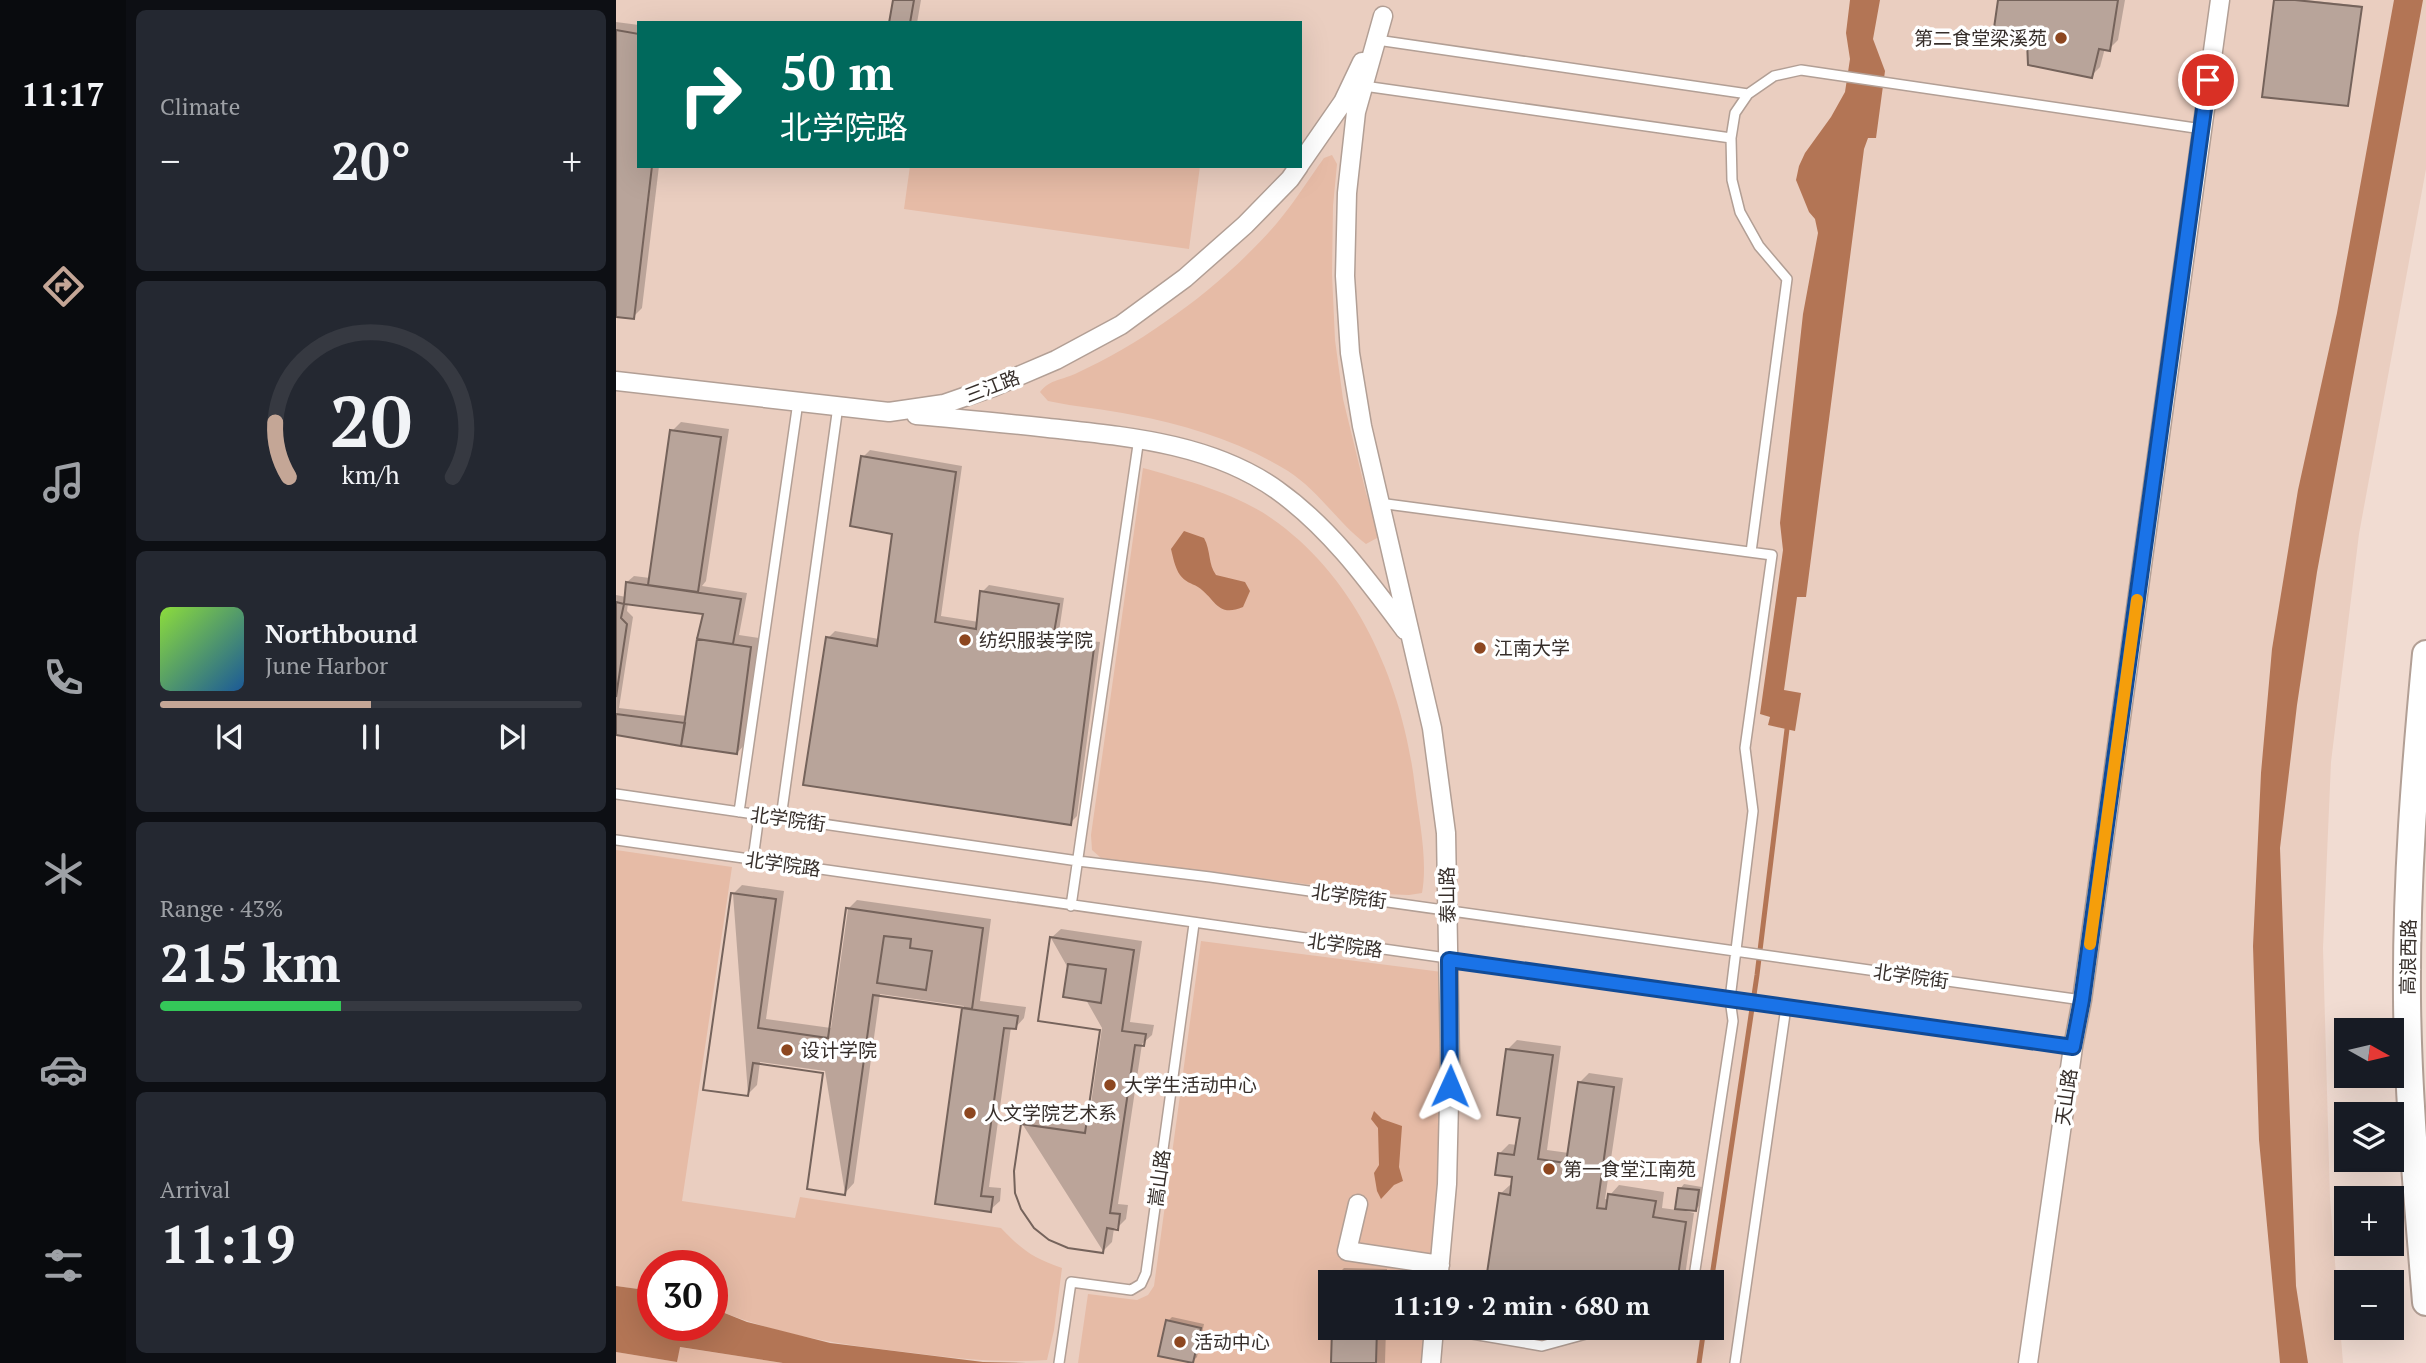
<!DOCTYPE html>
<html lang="en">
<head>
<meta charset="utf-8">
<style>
	:root { --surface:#171b24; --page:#242831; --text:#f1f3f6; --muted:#9ea1a6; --line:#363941; --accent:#c4a696 }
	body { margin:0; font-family:"PT Serif","Noto Sans SC",serif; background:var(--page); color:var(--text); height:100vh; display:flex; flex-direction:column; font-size:26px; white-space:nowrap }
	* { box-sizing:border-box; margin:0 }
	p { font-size:23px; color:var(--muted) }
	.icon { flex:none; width:38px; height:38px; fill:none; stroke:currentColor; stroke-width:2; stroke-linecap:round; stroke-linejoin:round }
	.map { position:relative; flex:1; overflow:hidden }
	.panel { display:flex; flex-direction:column; gap:10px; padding:10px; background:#0d0f14; width:490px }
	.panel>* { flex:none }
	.guide { position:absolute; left:21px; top:21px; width:665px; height:147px; border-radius:0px; box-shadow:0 7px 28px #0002; background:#00695c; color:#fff; overflow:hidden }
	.needle { width:46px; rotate:98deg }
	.tools { position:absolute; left:1718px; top:1018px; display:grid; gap:14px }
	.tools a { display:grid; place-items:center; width:70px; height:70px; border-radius:0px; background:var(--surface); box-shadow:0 7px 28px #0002; font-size:35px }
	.speed { position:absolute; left:21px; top:1250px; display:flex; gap:14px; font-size:35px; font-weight:700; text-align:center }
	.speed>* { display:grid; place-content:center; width:91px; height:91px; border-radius:50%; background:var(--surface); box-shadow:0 7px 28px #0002; line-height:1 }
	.speed .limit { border:10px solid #d22; background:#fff; color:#111 }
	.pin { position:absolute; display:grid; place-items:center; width:60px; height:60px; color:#fff; margin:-30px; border:4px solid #fff; border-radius:50%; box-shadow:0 2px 7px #0007 }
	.me { position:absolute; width:77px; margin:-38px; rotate:1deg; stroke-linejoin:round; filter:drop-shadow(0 0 5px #0008) }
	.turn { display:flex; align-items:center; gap:24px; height:147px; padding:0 28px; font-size:32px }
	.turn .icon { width:91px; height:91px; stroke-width:2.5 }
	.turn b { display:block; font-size:49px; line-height:60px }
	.big { font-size:52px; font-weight:700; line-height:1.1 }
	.panel .tile { flex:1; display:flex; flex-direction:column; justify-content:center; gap:10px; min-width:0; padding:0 24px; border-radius:10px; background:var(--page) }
	.panel .dial { align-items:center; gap:0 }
	.dial svg { height:182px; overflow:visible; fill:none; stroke:var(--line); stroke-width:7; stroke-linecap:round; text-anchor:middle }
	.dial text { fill:var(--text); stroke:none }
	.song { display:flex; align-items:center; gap:21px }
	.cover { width:84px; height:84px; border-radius:10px; background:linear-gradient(135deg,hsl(90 70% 55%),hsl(210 70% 35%)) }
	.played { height:7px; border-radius:4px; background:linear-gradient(90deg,var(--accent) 50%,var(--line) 50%) }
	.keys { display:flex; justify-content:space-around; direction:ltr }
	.heat { display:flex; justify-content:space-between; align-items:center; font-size:38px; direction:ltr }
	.charge { height:10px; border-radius:5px; background:linear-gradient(90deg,#34c759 43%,var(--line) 0) }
	.trip { position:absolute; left:702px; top:1270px; width:406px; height:70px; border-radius:0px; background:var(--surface); box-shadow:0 7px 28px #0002; font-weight:700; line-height:70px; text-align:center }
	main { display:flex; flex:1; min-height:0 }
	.tabs { display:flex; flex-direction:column; width:126px; justify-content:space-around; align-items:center; background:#090b0e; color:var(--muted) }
	.tabs .icon { width:49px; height:49px }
	.tabs .selected { color:var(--accent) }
	.tabs b { font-size:32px; color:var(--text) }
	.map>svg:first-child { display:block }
	.built { fill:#eacec0; fill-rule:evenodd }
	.green { fill:#e6bba6 }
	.water { fill:#b37555 }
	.shadow { fill:#0003; fill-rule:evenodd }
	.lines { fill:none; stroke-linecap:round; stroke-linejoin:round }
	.stream { stroke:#b37555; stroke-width:5 }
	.building { fill:#b8a49a; stroke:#75635b; stroke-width:2; fill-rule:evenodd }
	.service-casing { stroke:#b29f95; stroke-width:12 }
	.minor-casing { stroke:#b29f95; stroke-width:21 }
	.primary-casing { stroke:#b29f95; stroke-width:30 }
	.service { stroke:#fff; stroke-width:9 }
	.minor { stroke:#fff; stroke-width:18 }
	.primary { stroke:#fff; stroke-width:26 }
	.route-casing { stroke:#114b97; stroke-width:18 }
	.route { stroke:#1a73e8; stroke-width:12 }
	.slow { stroke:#f59e0b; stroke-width:12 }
	.poi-dot { fill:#8d4720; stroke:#fff; stroke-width:2.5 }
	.labels { text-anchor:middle; stroke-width:7; stroke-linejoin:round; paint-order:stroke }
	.poi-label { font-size:19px; fill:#362e2a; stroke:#fff; text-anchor:start }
	.street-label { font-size:19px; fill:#362e2a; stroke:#fff }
</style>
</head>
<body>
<main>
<nav class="tabs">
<b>11:17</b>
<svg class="icon selected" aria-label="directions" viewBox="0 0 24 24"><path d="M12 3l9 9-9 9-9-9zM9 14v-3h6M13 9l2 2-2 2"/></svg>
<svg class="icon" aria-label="music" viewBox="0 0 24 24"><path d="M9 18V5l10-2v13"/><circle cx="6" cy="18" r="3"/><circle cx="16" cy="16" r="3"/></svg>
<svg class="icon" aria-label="phone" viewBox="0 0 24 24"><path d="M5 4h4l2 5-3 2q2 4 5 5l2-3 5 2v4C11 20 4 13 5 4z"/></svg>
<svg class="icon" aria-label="climate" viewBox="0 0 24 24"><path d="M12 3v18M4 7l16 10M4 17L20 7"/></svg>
<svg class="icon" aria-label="car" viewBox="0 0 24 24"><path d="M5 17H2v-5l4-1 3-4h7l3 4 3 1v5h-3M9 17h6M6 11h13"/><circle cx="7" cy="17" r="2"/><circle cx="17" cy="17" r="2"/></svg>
<svg class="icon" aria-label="filters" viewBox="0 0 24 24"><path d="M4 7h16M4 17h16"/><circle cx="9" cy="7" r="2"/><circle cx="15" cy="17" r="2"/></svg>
</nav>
<section class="panel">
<div class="tile"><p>Climate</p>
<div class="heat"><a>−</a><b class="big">20°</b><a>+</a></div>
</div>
<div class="tile dial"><svg viewBox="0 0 100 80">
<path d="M14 69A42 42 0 1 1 86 69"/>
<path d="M14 69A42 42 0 0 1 8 45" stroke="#c4a696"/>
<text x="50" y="56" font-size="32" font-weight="700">20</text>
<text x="50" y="72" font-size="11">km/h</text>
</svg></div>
<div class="tile">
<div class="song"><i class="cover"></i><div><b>Northbound</b><p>June Harbor</p></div></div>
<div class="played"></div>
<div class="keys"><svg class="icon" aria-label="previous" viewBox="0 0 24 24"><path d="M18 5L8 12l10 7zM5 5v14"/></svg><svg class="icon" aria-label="pause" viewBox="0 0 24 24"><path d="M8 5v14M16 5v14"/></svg><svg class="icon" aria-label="next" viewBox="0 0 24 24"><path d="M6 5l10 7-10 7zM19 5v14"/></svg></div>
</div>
<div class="tile"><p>Range · 43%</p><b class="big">215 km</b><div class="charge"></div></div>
<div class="tile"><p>Arrival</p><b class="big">11:19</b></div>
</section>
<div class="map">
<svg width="1810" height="1363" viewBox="0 0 1810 1363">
	<rect width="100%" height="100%" fill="#f1dcd2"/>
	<path class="built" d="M 0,0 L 1810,0 L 1810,169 L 1743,534 L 1715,762 L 1707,948 L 1714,1199 L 1727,1363 L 0,1363 ZM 23,23 L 684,23 L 684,166 L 23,166 ZM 37,1265 L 96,1265 L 96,1325 L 37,1325 ZM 714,1283 L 1096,1283 L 1096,1328 L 714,1328 Z"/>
	<path class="green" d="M 716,155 L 721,164 L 717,206 L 716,274 L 719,340 L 727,399 L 750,493 L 761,527 L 761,538 L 750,544 C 722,523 703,491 672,471 C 625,442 571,425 517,415 C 489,409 460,407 432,401 L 424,392 C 434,379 447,380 461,373 C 491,359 521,342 549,322 C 589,295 629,260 661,223 C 678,203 692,180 708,158 Z
		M 294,166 L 584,166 L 573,249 L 288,209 Z
		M 527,468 C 567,479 621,494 655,518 C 742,578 787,685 799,787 C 803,820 812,860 806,893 L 793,895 L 768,894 L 485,858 L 476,850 L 475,835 Z
		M 0,850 L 116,867 L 66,1201 L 179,1218 L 184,1197 L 385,1228 C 406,1250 417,1258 446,1268 L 438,1330 L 431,1360 C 386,1363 343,1359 298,1353 C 226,1345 164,1336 96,1308 L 96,1265 L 37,1265 L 37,1291 L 0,1286 Z
		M 585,941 L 826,972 L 825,1110 L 815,1283 L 714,1283 L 714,1328 L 813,1328 L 811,1363 L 462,1363 L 472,1294 L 521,1300 L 532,1295 L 538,1286 Z
		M 63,1347 L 167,1363 L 0,1363 L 0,1352 L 61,1362 Z"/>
	<path class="water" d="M 1234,0 L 1264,0 L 1257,39 L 1269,71 L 1260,138 L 1252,138 L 1248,149 L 1190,597 L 1181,597 L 1168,690 L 1185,693 L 1179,731 L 1152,725 L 1154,717 L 1144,714 L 1167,550 L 1164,523 L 1187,314 L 1202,233 L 1199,219 L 1193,212 L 1180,180 L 1183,166 L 1189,153 L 1215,117 L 1229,92 L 1234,59 L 1230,33 Z
		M 1778,0 L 1807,0 L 1701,572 L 1681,705 L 1664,848 L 1680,1286 L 1692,1363 L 1664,1363 L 1643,1140 L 1637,946 L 1645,773 L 1656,649 L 1682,490 L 1721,313 Z
		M 568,531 L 588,538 C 595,551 592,564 600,575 L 629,582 L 634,591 L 627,607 C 601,618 600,599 582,587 C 575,583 569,582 564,575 C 559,568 557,557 555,549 Z
		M 758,1111 L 766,1119 L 786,1126 L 783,1167 L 787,1181 L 778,1185 L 765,1199 L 761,1191 L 758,1173 L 763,1165 L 762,1128 L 755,1119 Z
		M 0,1286 L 37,1291 L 37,1325 L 96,1325 L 96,1308 L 131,1322 L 214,1343 L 367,1362 L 410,1363 L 167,1363 L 64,1347 L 61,1362 L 0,1352 Z"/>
	<path class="shadow" d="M 278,0 L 305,0 L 301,23 L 274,23 Z
		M 1384,0 L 1509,0 L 1502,40 L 1493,49 L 1489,48 L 1484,67 L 1475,76 Z
		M 1659,0 L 1690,0 L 1746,6 L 1732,104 Z
		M 0,22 L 23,25 L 23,166 L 43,166 L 26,308 L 17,317 L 0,315 Z
		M 65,422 L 113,429 L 90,581 L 86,586 L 131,593 L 123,635 L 143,638 L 130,743 L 121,753 L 0,733 L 0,595 L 10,597 L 11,582 L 18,576 L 34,578 L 56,431 ZM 12,603 L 89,612 L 71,716 L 3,708 L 17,617 L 11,611 Z
		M 254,450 L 346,466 L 325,616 L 363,622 L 366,592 L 373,585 L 448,598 L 442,638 L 484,642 L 461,816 L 454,823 L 212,638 L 219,631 L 263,639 L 278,533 L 247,457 Z
		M 126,885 L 168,891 L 150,1019 L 215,1028 L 232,909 L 241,900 L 375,919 L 364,1001 L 410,1007 L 408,1018 L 399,1028 L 395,1027 L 373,1187 L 385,1188 L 384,1201 L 374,1210 L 321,1203 L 348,1006 L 264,994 L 238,1183 L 229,1193 L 209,1071 L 144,1062 L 141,1085 L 132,1094 L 117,894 Z
		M 445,929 L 526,941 L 514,1022 L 538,1025 L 536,1035 L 526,1044 L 502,1204 L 512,1205 L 510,1219 L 501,1228 L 498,1228 L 496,1242 L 487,1251 L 407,1125 L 416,1115 L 472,1124 L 486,1028 L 435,938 Z
		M 901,1040 L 945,1046 L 931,1150 L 953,1153 L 964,1082 L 973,1073 L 1007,1078 L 989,1199 L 993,1200 L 994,1195 L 1003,1185 L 1048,1192 L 1046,1208 L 1061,1210 L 1064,1189 L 1068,1184 L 1086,1187 L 1084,1205 L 1080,1209 L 1070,1208 L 1070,1211 L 1078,1213 L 1068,1283 L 950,1283 L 894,1274 L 884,1194 L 894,1185 L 897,1185 L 898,1176 L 884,1153 L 893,1144 L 901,1145 L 906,1116 L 892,1049 Z
		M 728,1268 L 771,1269 L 771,1283 L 719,1283 L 719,1277 Z
		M 556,1317 L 588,1324 L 581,1357 L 577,1361 L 552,1321 Z
		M 717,1328 L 770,1328 L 769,1363 L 716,1363 Z"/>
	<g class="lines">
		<path class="stream" d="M 1095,1283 L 1141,975 L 1171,729
			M 1083,1363 L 1088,1328"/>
	</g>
	<path class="building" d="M 277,0 L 298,0 L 294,23 L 273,23 Z
		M 1382,0 L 1502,0 L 1494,51 L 1483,49 L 1476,78 L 1412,65 L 1411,41 L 1377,35 Z
		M 1658,0 L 1679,0 L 1746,7 L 1732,106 L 1646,97 Z
		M 0,30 L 23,34 L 23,166 L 36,166 L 18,319 L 0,317 Z
		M 54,430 L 105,437 L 82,592 L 32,585 Z
		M 245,456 L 340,472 L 319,622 L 360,629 L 364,591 L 443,604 L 436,644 L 478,648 L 455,825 L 187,785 L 210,637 L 261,646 L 276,534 L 234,526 Z
		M 10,582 L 125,599 L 117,644 L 81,639 L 87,614 L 8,604 Z
		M 0,602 L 8,604 L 5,618 L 11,624 L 0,697 Z
		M 81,639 L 135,647 L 121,754 L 65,746 Z
		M 0,714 L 69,723 L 65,746 L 0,735 Z
		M 115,893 L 160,899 L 142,1028 L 212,1038 L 230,908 L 367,928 L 356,1009 L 257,995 L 229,1195 L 191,1189 L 207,1073 L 137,1063 L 132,1096 L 87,1090 ZM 268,936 L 295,939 L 294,948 L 316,951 L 310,990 L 261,983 Z
		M 115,893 L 160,899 L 142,1028 L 212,1038 L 230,908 L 367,928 L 356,1009 L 257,995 L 229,1195 L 191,1189 L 207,1073 L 137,1063 L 132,1096 L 87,1090 Z
		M 434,937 L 518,950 L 506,1031 L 530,1034 L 528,1046 L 519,1045 L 494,1213 L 504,1214 L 502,1230 L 491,1228 L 487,1253 L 452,1248 L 433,1240 L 418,1228 L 405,1209 L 399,1193 L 398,1171 L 405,1124 L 469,1133 L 484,1030 L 422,1021 ZM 452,964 L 490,969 L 485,1003 L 447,997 Z
		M 434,937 L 518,950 L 506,1031 L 530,1034 L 528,1046 L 519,1045 L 494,1213 L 504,1214 L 502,1230 L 491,1228 L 487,1253 L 452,1248 L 433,1240 L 418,1228 L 405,1209 L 399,1193 L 398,1171 L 405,1124 L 469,1133 L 484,1030 L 422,1021 Z
		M 346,1008 L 402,1016 L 400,1029 L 388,1028 L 365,1196 L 377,1197 L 375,1212 L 319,1204 Z
		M 890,1049 L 937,1055 L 922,1159 L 950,1163 L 962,1082 L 998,1087 L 981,1208 L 990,1209 L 992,1194 L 1040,1201 L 1037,1217 L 1070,1222 L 1061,1283 L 891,1283 L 892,1276 L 871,1273 L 883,1193 L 894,1195 L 896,1177 L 879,1175 L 882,1153 L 898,1155 L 904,1118 L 881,1115 Z
		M 1062,1188 L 1083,1190 L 1080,1211 L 1059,1209 Z
		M 717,1276 L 763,1278 L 763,1283 L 717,1283 Z
		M 550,1320 L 585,1328 L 577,1363 L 542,1356 Z
		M 716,1328 L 761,1328 L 760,1363 L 715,1363 Z"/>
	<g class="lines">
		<defs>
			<path id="service" d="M 761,40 L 1132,94
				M 748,86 L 1115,138
				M 763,503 L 1156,555 L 1129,748 L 1137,811 L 1114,999 L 1117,1021 L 1077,1283
				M 1135,552 L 1171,279 L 1143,246 L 1124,212 L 1116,180 L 1115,138 L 1119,113 L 1132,94 L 1158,76 L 1185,70 L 1586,129
				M 0,794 L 462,861 L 594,877 L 1466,1000
				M 123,812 L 182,402
				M 165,818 L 222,406
				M 0,840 L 1457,1047
				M 137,859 L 143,815
				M 455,906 L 523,438
				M 821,1328 L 926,1346 L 992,1328
				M 1045,1328 L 1070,1332 L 1070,1328
				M 443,1363 L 455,1282 L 515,1290 L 525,1284 L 530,1273 L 578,924
				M 1119,1363 L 1170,1007"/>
			<path id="minor" d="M 767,16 L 740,112 L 731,193 L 729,276 L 734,353 L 746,426 L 816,728 L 830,833 L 834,1061 L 831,1184 L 822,1283
				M 684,164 L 727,102 L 746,62
				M 0,381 L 273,412 L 328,404 L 377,387 L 440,360 L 505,325 L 569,278 L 629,225 L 674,179 L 683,166
				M 300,415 C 348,419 395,424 443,429 C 517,437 598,445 661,490 C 713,527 751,579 789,630
				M 742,1204 L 731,1251 L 824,1265
				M 815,1363 L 818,1328
				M 1412,1363 L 1457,1047 L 1466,1000 L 1604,0"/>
			<path id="primary" d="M 1810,654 C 1799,769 1790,884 1791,999 C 1792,1100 1802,1201 1810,1302"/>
		</defs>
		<use href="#service" class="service-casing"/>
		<use href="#minor" class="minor-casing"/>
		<use href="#primary" class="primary-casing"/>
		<use href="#service" class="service"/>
		<use href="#minor" class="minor"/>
		<use href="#primary" class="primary"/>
	</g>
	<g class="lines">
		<defs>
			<path id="route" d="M 834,1086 L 833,960 L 1457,1047 L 1466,1000 L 1592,80"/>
		</defs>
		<use href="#route" class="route-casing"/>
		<use href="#route" class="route"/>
		<path class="slow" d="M 1474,944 L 1521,600"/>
	</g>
	<g class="poi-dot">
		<circle cx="1445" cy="38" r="7"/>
		<circle cx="349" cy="640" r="7"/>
		<circle cx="864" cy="648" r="7"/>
		<circle cx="171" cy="1050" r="7"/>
		<circle cx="494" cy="1085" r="7"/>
		<circle cx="354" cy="1113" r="7"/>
		<circle cx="933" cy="1169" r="7"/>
		<circle cx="564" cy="1342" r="7"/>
	</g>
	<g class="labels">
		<g class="poi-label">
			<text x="1431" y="45" text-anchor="end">第二食堂梁溪苑</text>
			<text x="363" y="647">纺织服装学院</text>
			<text x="878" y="655">江南大学</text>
			<text x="185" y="1057">设计学院</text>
			<text x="508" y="1092">大学生活动中心</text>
			<text x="368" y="1120">人文学院艺术系</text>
			<text x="947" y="1176">第一食堂江南苑</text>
			<text x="578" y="1349">活动中心</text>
		</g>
		<g class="street-label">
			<text transform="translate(376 386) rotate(-21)" y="7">三江路</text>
			<text transform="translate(172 819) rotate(8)" y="7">北学院街</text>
			<text transform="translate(167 864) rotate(8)" y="7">北学院路</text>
			<text transform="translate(831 895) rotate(-91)" y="7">泰山路</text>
			<text transform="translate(733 896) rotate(8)" y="7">北学院街</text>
			<text transform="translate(729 945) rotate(8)" y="7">北学院路</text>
			<text transform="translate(1792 957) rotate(-89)" y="7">高浪西路</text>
			<text transform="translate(1295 976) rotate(8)" y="7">北学院街</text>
			<text transform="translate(1450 1097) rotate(-82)" y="7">天山路</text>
			<text transform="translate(543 1178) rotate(-82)" y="7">嵩山路</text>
		</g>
	</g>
</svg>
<div class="tools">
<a><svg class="needle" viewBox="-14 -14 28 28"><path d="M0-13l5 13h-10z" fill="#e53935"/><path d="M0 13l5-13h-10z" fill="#9ea1a6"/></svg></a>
<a><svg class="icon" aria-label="layers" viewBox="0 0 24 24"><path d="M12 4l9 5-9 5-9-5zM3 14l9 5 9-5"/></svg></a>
<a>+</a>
<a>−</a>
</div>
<div class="speed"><div class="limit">30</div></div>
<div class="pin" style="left:1592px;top:80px;background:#d93025"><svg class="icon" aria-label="arrive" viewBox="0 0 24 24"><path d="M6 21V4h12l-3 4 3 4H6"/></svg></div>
<svg class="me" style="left:834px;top:1086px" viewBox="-20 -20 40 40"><path d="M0-17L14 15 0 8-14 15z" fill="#1a73e8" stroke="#fff" stroke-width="4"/></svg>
<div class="trip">11:19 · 2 min · 680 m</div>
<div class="guide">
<div class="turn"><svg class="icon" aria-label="right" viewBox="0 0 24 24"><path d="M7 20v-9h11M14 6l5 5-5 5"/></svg><div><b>50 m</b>北学院路</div></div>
</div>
</div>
</main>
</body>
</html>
